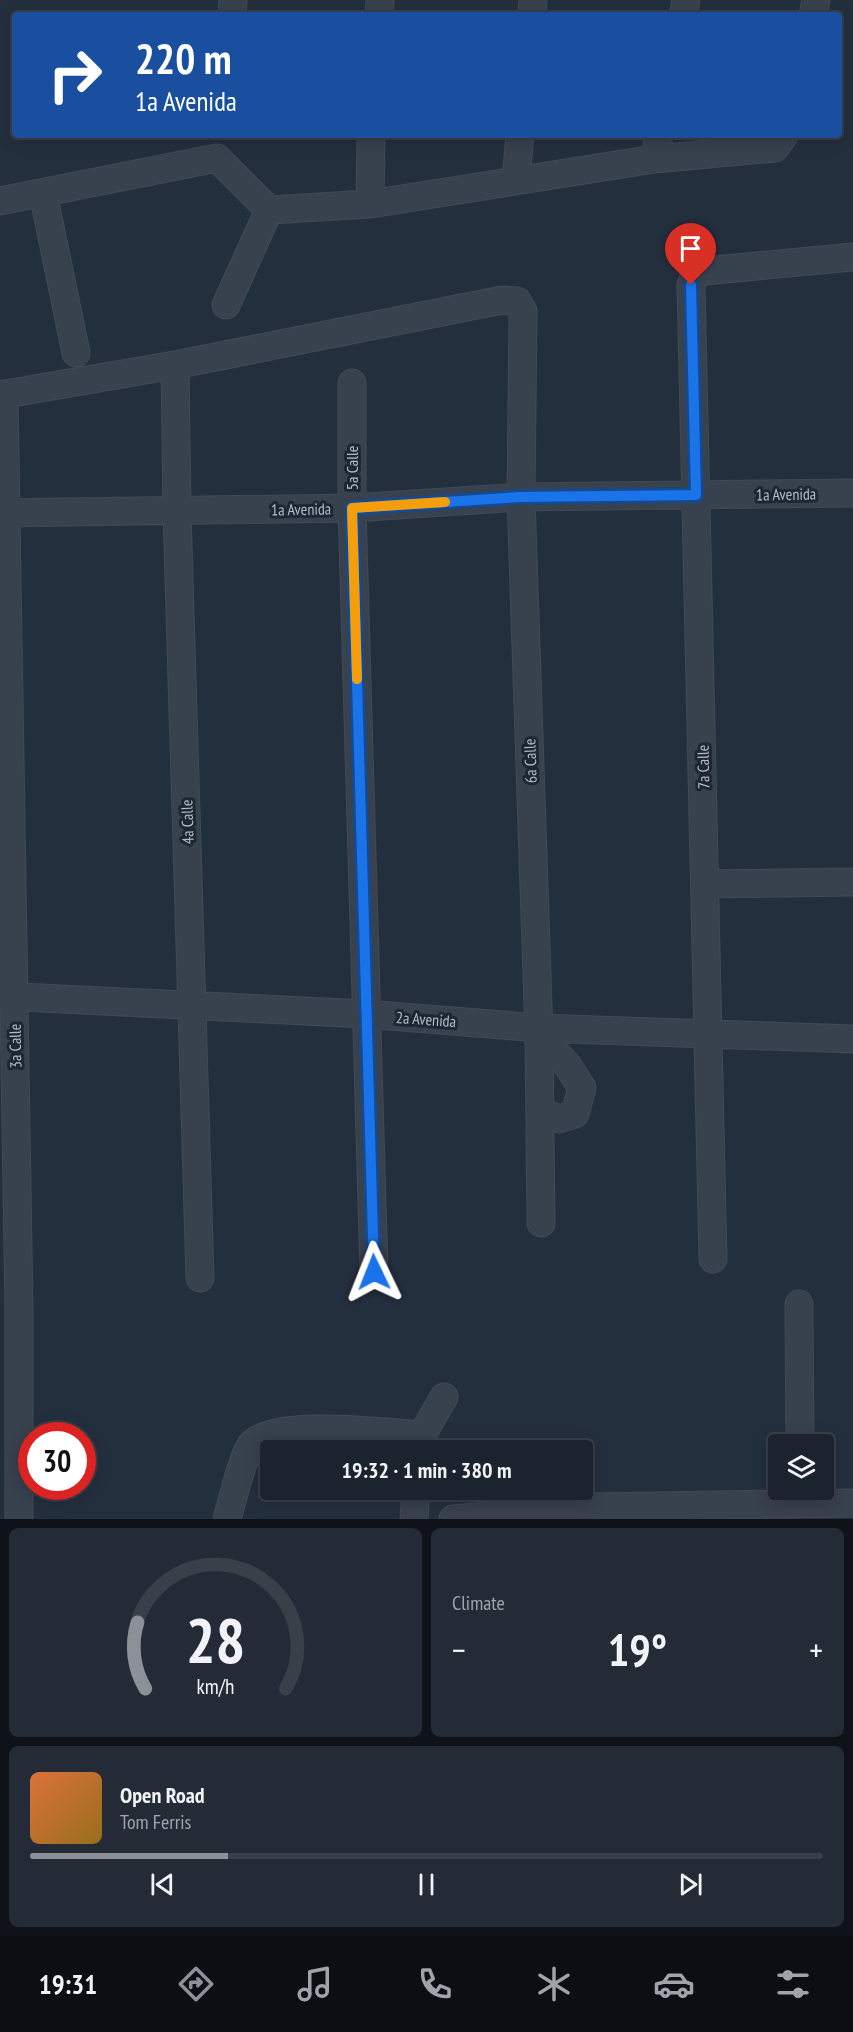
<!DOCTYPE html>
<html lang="en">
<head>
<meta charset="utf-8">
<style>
	:root { --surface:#1b232e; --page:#242b36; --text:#f1f3f6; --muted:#a0a4aa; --line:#39404a; --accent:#8c9099 }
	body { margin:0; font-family:"PT Sans Narrow",sans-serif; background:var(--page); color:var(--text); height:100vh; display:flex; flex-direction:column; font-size:22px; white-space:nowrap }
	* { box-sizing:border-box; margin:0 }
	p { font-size:20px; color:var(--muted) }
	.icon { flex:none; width:33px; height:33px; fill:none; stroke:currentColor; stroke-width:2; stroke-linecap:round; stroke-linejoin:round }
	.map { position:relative; height:1519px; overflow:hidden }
	.panel { display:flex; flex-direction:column; gap:9px; padding:9px; background:#0f1319; flex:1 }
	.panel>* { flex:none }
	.top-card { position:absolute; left:12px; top:12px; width:830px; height:126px; border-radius:6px; box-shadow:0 3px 15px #0003,0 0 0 2px var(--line); background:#1a4fa0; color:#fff; overflow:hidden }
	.controls { position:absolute; left:768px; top:1434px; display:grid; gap:12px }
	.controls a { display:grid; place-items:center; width:66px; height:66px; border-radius:6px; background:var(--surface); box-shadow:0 3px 15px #0003,0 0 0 2px var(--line); font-size:30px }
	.speed { position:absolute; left:18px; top:1422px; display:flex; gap:12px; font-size:30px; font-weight:700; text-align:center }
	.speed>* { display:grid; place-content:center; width:78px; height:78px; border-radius:50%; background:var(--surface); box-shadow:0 3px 15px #0003,0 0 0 2px var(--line); line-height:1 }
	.speed .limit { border:9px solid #d22; background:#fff; color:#111 }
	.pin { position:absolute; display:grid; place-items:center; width:51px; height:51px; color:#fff; margin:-62px -26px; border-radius:50% 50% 50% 0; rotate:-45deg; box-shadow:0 0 6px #0007 }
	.pin .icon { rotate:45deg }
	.me { position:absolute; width:66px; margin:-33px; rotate:358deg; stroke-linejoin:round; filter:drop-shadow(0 0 4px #0008) }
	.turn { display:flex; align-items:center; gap:21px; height:126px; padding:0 24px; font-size:27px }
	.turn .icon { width:78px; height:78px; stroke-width:2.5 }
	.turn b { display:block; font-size:42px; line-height:51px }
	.big { font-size:45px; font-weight:700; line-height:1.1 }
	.panel .widget { flex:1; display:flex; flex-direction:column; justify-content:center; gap:9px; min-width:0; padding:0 21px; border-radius:9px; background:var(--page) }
	.panel .dial { align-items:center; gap:0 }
	.dial svg { height:156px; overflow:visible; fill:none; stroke:var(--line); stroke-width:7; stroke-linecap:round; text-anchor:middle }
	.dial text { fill:var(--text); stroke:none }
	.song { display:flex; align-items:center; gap:18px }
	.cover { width:72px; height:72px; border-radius:9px; background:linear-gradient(135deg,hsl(20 70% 55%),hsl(40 70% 35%)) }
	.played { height:6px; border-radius:3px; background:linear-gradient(90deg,var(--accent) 25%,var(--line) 25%) }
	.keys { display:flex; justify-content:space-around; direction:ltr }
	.heat { display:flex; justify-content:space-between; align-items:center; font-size:33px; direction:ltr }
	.panel .tiles { flex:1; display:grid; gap:9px; grid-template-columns:1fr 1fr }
	.widget:last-child { grid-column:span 2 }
	.trip { position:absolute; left:260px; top:1440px; width:333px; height:60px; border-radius:6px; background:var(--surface); box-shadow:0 3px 15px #0003,0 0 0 2px var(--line); font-weight:700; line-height:60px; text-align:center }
	.tab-bar { display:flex; height:96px; justify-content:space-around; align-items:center; background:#0b0e12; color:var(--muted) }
	.tab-bar .icon { width:42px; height:42px }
	.tab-bar .selected { color:var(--accent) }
	.tab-bar b { font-size:27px; color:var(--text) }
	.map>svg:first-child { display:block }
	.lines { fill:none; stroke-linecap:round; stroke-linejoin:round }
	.minor-casing { stroke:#414a57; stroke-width:29 }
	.minor { stroke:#38414e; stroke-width:27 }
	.route-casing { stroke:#114b97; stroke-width:15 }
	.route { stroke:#1a73e8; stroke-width:10 }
	.slow { stroke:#f59e0b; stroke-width:10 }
	.labels { text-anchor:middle; stroke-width:6; stroke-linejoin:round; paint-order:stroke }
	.street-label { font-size:16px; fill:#b4bcc9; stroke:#1d2633 }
</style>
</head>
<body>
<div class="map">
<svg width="853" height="1519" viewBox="0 0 853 1519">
	<rect width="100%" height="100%" fill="#242f3e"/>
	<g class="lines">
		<defs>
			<path id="minor" d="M 232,15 L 233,0
				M 379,15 L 380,0
				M 532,15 L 533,0
				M 683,15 L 686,0
				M 813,15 L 816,0
				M 217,158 L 269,210 L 370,204 L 654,159 L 775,148 L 784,135
				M 654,159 L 659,135
				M 516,179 L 520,135
				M 43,193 L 76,353
				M 0,201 L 217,158
				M 370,204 L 371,135
				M 226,305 L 269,210
				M 175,365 L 177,511 L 200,1278
				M 352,383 L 352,508 L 374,1272
				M 4,394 L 19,1311 L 19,1519
				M 0,395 L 175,365 L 502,300 L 517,301 L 523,311 L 521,497 L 539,1035 L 541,1223
				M 0,513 L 352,508 L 521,497 L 853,493
				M 706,884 L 853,882
				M 0,996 L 365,1014 L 539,1028 L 853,1039
				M 539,1035 L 568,1066 L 582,1088 L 575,1114 L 559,1119 L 540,1111
				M 713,1259 L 691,285 L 695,275 L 704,271 L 853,257
				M 799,1304 L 800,1444
				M 420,1450 L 422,1435 L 444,1397
				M 227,1519 C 232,1502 242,1458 251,1445 C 272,1418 388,1433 422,1435
				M 414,1519 L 416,1490
				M 453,1519 L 593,1507 L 853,1503"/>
		</defs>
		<use href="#minor" class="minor-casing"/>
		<use href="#minor" class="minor"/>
	</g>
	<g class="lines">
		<defs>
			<path id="route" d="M 374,1272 L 352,508 L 520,497 L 696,495 L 691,285"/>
		</defs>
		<use href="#route" class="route-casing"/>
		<use href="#route" class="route"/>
		<path class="slow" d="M 357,679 L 352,508 L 445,502"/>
	</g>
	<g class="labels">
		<g class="street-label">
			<text transform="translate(352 468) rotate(-90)" y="6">5a Calle</text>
			<text transform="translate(786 494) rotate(-1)" y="6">1a Avenida</text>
			<text transform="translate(301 509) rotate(-1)" y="6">1a Avenida</text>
			<text transform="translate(530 761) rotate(-92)" y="6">6a Calle</text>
			<text transform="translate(703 767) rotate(-91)" y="6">7a Calle</text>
			<text transform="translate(187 822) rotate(-92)" y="6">4a Calle</text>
			<text transform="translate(426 1019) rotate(4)" y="6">2a Avenida</text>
			<text transform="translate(15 1046) rotate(-91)" y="6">3a Calle</text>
		</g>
	</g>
</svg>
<div class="controls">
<a><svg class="icon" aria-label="layers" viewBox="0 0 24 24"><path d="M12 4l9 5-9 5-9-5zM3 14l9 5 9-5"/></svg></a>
</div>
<div class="speed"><div class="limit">30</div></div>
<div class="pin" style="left:691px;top:285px;background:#d93025"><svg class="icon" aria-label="arrive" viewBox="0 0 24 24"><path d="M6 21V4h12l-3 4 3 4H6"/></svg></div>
<svg class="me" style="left:374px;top:1272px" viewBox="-20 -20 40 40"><path d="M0-17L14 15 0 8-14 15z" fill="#1a73e8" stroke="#fff" stroke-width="4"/></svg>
<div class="trip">19:32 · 1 min · 380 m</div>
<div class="top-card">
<div class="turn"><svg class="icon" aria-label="right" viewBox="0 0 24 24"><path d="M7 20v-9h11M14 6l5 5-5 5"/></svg><div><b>220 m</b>1a Avenida</div></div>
</div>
</div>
<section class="panel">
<div class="tiles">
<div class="widget dial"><svg viewBox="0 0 100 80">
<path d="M14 69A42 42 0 1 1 86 69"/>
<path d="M14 69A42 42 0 0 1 10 35" stroke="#8c9099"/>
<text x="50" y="56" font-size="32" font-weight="700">28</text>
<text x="50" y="72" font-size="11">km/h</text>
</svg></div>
<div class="widget"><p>Climate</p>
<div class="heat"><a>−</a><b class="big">19°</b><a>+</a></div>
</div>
<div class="widget">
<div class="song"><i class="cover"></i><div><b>Open Road</b><p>Tom Ferris</p></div></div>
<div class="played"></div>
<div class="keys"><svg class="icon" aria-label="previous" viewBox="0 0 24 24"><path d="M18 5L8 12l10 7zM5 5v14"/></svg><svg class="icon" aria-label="pause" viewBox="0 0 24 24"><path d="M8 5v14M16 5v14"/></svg><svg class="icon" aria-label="next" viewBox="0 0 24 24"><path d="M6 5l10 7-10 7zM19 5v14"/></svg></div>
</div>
</div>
</section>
<nav class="tab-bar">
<b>19:31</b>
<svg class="icon selected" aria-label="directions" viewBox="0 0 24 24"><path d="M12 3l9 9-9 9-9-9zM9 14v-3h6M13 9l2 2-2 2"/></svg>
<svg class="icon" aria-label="music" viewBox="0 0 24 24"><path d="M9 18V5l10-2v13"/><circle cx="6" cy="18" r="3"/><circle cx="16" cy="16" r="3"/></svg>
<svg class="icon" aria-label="phone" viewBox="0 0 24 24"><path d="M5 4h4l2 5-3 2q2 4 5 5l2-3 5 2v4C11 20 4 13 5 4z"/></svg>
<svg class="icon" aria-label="climate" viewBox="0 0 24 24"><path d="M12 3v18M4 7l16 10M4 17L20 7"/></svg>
<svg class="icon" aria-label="car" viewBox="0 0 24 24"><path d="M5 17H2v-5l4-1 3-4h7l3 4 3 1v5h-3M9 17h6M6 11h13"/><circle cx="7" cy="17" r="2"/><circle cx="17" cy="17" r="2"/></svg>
<svg class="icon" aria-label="filters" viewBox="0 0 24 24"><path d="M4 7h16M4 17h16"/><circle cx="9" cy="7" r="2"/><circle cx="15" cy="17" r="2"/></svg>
</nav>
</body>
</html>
